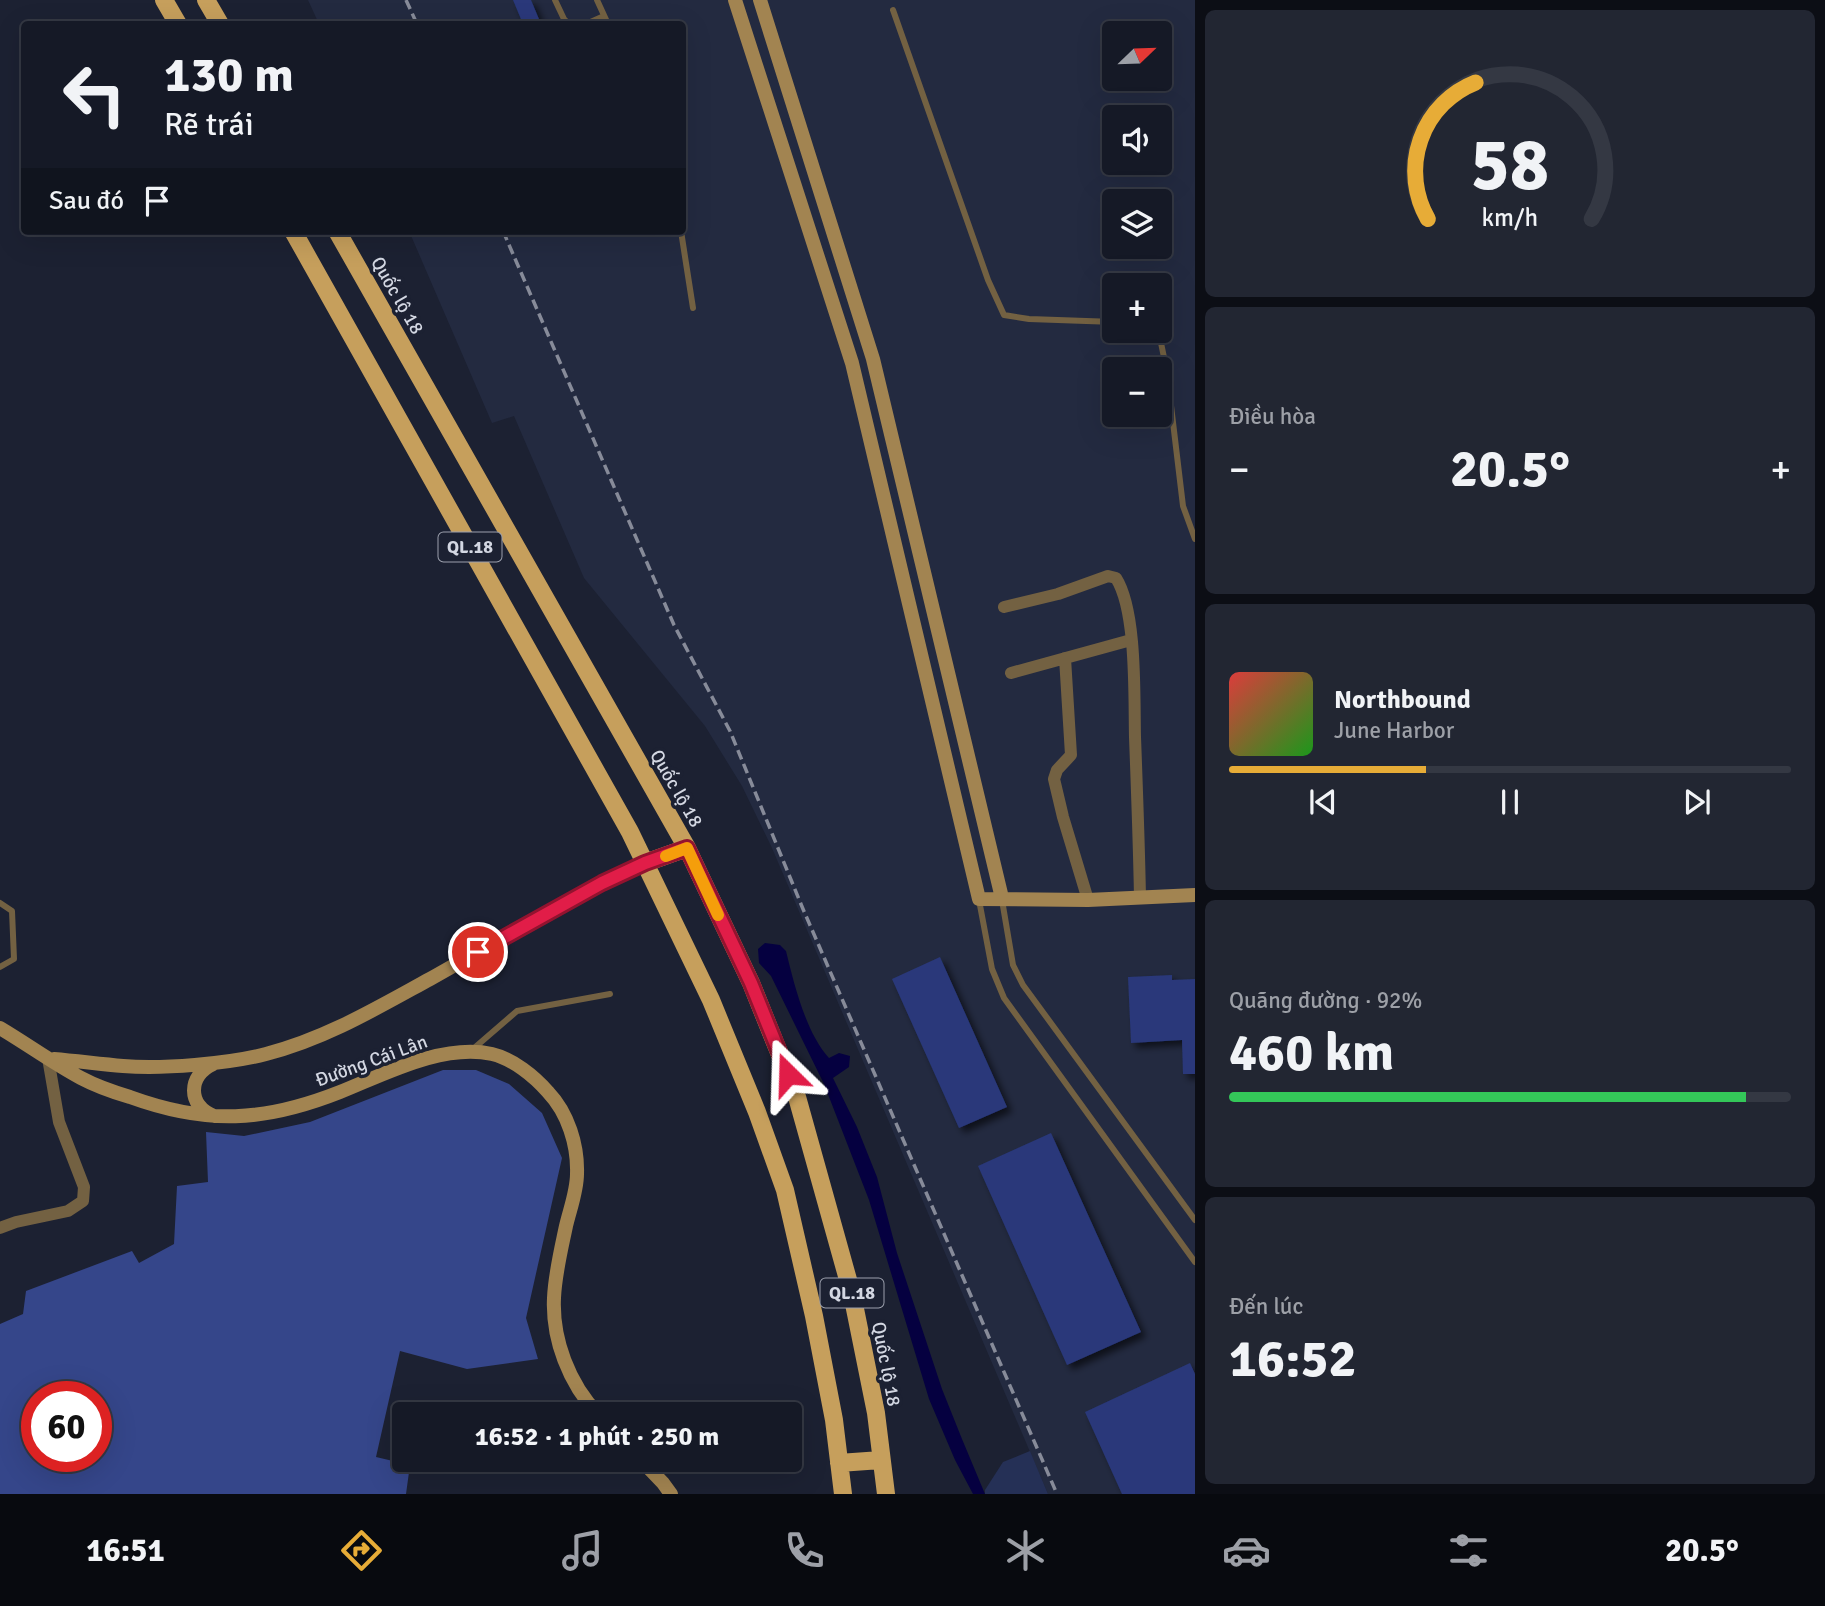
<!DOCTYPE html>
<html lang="vi">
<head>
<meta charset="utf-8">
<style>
	:root { --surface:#151926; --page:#222632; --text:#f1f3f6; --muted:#9da0a7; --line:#343843; --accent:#e7ac37 }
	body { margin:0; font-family:Signika,sans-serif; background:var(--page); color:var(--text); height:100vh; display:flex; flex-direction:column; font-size:26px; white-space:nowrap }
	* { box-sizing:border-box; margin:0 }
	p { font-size:23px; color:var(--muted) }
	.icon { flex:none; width:38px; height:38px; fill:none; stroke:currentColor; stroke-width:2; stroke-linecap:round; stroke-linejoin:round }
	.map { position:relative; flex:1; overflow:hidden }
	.panel { display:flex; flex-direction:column; gap:10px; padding:10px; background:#0c0e15; width:630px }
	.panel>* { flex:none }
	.banner { position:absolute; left:21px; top:21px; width:665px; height:214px; border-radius:7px; box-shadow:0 7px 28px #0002,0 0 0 2px var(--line); background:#151926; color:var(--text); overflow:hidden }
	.needle { width:46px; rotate:67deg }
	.tools { position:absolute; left:1102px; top:21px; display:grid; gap:14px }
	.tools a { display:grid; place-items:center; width:70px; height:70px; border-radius:7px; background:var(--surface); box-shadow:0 7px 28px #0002,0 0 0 2px var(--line); font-size:35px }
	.speed { position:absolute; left:21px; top:1381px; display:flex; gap:14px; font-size:35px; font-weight:700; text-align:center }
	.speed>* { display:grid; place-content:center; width:91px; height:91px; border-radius:50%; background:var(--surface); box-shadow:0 7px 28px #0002,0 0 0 2px var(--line); line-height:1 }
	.speed .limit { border:10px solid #d22; background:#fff; color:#111 }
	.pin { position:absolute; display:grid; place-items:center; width:60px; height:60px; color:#fff; margin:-30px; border:4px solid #fff; border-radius:50%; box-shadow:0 2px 7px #0007 }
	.me { position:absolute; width:77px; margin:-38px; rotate:338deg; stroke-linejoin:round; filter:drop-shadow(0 0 5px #0008) }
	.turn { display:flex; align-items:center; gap:24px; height:147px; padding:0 28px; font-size:32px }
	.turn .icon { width:91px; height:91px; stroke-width:2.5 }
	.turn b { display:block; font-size:49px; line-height:60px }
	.then { display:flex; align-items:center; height:66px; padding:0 28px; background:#0003; gap:14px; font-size:26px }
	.big { font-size:52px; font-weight:700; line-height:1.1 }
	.panel .widget { flex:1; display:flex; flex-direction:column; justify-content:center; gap:10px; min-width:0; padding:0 24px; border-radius:10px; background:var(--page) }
	.panel .dial { align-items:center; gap:0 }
	.dial svg { height:182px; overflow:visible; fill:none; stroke:var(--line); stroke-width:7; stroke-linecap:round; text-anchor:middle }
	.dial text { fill:var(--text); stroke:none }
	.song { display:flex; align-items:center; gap:21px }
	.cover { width:84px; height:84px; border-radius:10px; background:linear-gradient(135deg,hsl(0 70% 55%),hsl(120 70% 35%)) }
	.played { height:7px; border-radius:4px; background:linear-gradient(90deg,var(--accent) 35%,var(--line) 35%) }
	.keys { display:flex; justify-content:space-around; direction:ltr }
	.heat { display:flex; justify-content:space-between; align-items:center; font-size:38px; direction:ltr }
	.charge { height:10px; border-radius:5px; background:linear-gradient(90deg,#34c759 92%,var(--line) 0) }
	.trip { position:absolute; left:392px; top:1402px; width:410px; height:70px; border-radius:7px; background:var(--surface); box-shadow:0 7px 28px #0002,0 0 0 2px var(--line); font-weight:700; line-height:70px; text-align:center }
	.menu { display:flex; height:112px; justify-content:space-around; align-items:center; background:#080a0f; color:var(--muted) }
	.menu .icon { width:49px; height:49px }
	.menu .current { color:var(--accent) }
	.menu b { font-size:32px; color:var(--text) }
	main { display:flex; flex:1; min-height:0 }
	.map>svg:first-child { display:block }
	.built { fill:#232a40; fill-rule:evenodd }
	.green { fill:#253056 }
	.forest { fill:#35468a; fill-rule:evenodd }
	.water { fill:#050040 }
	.building { fill:#29387a; filter:url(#shadow) }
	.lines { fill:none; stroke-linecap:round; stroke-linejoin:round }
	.lane { stroke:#736142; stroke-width:6 }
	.street { stroke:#736142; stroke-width:12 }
	.secondary { stroke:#a28451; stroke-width:14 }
	.primary { stroke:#c69f5c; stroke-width:18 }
	.rail { stroke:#878b99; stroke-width:3.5; stroke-dasharray:10 5; stroke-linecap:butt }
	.route-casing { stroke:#92132f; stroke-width:18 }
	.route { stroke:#e11d48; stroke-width:12 }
	.slow { stroke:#f59e0b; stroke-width:12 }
	.labels { text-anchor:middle; stroke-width:7; stroke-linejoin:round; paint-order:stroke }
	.shield { fill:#1c2132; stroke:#9ca0ad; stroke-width:2 }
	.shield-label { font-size:18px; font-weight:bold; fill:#d3d7e2 }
	.street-label { font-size:19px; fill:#d3d7e2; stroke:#1c2132 }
</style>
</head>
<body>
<main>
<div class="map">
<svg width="1195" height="1494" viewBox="0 0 1195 1494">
	<defs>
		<filter id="shadow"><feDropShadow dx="5" dy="5" stdDeviation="3.5" flood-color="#0009"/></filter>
	</defs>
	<rect width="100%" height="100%" fill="#1c2132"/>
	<path class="built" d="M 308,0 L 1195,0 L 1195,1494 L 1048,1494 L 772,848 L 742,786 L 705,726 L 584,578 L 514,416 L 492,423 L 409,231 L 682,231 L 682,24 L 319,24 ZM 1115,33 L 1160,33 L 1160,79 L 1115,79 ZM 1115,117 L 1160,117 L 1160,163 L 1115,163 ZM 1115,201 L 1160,201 L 1160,247 L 1115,247 ZM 1115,285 L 1160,285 L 1160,331 L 1115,331 ZM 1115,369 L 1160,369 L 1160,415 L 1115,415 Z"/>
	<path class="green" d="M 1030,1451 L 1048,1494 L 985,1494 L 985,1490 L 1003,1462 Z"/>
	<path class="forest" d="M 443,1070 L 476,1070 L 509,1084 L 542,1113 L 562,1158 L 526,1318 L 538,1359 L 467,1369 L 400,1351 L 376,1457 L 410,1465 L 406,1494 L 0,1494 L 0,1324 L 23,1314 L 26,1291 L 132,1251 L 139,1263 L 174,1244 L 177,1186 L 208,1182 L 206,1132 L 244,1136 L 310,1122 ZM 96,1396 L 96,1456 L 37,1456 L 37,1396 Z"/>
	<path class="water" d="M 765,943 L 780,945 L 786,951 C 794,984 806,1033 829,1058 L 839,1053 L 850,1056 L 849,1067 L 833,1078 L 857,1127 L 877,1177 L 897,1253 L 942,1389 L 962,1439 L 985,1494 L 973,1494 L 955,1460 L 929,1399 L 869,1200 L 824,1084 L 771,976 L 759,963 L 758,949 Z"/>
	<path class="building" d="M 513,0 L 531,0 L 541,24 L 523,24 Z
		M 940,957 L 1007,1107 L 959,1128 L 892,979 Z
		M 1172,975 L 1172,980 L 1195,979 L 1195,1074 L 1183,1074 L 1182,1040 L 1131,1043 L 1128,977 Z
		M 1051,1133 L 1141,1332 L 1067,1365 L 978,1166 Z
		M 1190,1363 L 1195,1374 L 1195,1494 L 1122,1494 L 1085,1412 Z"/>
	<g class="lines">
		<path class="lane" d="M 555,0 L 564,19 L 569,24
			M 597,0 L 608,24
			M 893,10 L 988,280 L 1004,315 L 1029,319 L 1115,322
			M 586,24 L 604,16
			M 681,231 L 693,308
			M 1149,331 L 1160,338 L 1167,372 L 1183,506 L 1195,539
			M 979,900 L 992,969 L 1004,998 L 1195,1262
			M 1002,900 L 1013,965 L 1023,985 L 1195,1220
			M 0,903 L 12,911 L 14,959 L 0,967
			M 473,1049 L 517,1011 L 610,994"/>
		<path class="street" d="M 1004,607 L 1058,594 L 1108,576 L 1116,578 C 1137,611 1134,696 1135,737 C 1137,790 1139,844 1140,897
			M 1065,658 L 1071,755 L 1057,770 L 1054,779 L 1063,817 L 1088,900
			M 1011,673 L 1131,640
			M 0,1228 L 16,1222 L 68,1211 L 83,1201 L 84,1187 L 59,1122 L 48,1058"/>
		<path class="secondary" d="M 735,0 L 852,363 L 979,899 L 1088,900 L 1195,895
			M 760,0 L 873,359 L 1002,898
			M 0,1028 C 27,1044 53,1063 81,1078 C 96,1086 113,1092 130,1097 C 207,1125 264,1122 340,1092 C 385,1074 443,1043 492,1054 C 513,1059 534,1076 548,1092 C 568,1113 578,1145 577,1174 C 577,1191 570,1209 566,1226 C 561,1250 555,1274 554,1298 C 552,1339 569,1384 598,1414
			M 54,1059 C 77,1061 100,1064 123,1066 C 163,1069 227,1064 266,1054 C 325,1039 377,1008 430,979 C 501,939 571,897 645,863
			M 213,1064 C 188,1075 187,1106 214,1116
			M 641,1460 L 663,1483 L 671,1494"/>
		<path class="primary" d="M 164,0 L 178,24
			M 206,0 L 220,24
			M 293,231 L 630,832 L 711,1000 L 757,1112 L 785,1190 L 814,1316 L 834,1420 L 843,1494
			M 337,231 L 687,848 L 751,983 L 797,1097 L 852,1294 L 876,1413 L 886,1494
			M 645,863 L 687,848
			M 839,1463 L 881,1460"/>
		<path class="rail" d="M 406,0 L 417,24
			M 503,231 L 674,625 L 730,731 L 803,909 L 1057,1494"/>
	</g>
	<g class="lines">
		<defs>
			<path id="route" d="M 478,952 L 602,883 L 645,863 L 687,848 L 751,983 L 788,1074"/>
		</defs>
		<use href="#route" class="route-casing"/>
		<use href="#route" class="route"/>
		<path class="slow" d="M 666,856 L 687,848 L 718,915"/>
	</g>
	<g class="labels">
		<g class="shield">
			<rect x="438.5" y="532.5" width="63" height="29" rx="5"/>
			<rect x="820.5" y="1278.5" width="63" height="29" rx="5"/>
		</g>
		<g class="shield-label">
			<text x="470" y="553">QL.18</text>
			<text x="852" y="1299">QL.18</text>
		</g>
		<g class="street-label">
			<text transform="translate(398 295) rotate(60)" y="7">Quốc lộ 18</text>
			<text transform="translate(677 788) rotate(60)" y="7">Quốc lộ 18</text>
			<text transform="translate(371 1060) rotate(-20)" y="7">Đường Cái Lân</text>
			<text transform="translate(887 1364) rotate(79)" y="7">Quốc lộ 18</text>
		</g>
	</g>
</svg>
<div class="tools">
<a><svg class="needle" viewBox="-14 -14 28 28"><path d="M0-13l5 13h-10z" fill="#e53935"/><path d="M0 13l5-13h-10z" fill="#9da0a7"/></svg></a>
<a><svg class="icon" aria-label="sound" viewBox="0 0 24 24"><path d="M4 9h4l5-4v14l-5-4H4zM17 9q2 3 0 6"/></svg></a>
<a><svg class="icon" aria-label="layers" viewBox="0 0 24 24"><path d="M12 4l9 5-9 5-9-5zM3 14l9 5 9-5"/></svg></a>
<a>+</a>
<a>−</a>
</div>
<div class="speed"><div class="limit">60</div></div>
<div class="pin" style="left:478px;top:952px;background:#d93025"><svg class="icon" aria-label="arrive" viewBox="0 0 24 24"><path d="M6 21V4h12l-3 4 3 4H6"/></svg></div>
<svg class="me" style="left:788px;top:1074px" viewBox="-20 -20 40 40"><path d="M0-17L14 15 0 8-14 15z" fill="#e11d48" stroke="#fff" stroke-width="4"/></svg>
<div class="trip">16:52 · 1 phút · 250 m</div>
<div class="banner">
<div class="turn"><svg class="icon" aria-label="left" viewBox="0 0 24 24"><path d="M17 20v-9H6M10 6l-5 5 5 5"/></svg><div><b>130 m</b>Rẽ trái</div></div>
<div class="then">Sau đó<svg class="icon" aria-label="arrive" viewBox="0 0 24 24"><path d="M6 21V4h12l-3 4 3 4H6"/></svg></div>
</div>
</div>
<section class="panel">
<div class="widget dial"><svg viewBox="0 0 100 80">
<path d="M14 69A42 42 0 1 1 86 69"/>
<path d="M14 69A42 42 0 0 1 35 9" stroke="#e7ac37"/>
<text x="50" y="56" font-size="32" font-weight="700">58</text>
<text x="50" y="72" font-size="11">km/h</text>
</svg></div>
<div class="widget"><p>Điều hòa</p>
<div class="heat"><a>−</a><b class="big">20.5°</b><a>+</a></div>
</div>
<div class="widget">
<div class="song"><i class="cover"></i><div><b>Northbound</b><p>June Harbor</p></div></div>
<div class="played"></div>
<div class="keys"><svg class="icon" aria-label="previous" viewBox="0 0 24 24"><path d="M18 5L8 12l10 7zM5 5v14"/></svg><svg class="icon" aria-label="pause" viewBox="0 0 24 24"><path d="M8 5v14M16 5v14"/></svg><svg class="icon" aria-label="next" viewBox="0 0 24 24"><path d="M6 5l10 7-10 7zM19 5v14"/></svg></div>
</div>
<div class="widget"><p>Quãng đường · 92%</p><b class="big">460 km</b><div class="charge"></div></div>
<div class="widget"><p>Đến lúc</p><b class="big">16:52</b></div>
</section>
</main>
<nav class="menu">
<b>16:51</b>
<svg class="icon current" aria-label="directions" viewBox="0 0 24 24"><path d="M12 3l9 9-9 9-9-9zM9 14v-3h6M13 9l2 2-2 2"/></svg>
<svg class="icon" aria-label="music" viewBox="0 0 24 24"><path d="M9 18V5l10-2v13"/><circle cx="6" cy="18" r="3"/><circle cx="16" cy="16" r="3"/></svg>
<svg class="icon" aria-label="phone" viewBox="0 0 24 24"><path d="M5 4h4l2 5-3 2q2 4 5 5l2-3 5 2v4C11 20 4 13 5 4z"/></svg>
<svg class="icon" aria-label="climate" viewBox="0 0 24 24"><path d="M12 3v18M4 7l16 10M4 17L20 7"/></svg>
<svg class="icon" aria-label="car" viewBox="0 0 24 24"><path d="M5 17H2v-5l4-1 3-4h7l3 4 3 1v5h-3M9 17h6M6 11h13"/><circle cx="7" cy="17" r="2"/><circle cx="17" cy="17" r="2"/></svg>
<svg class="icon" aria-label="filters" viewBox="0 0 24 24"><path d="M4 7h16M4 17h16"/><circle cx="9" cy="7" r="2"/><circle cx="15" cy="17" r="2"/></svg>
<b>20.5°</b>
</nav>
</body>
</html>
